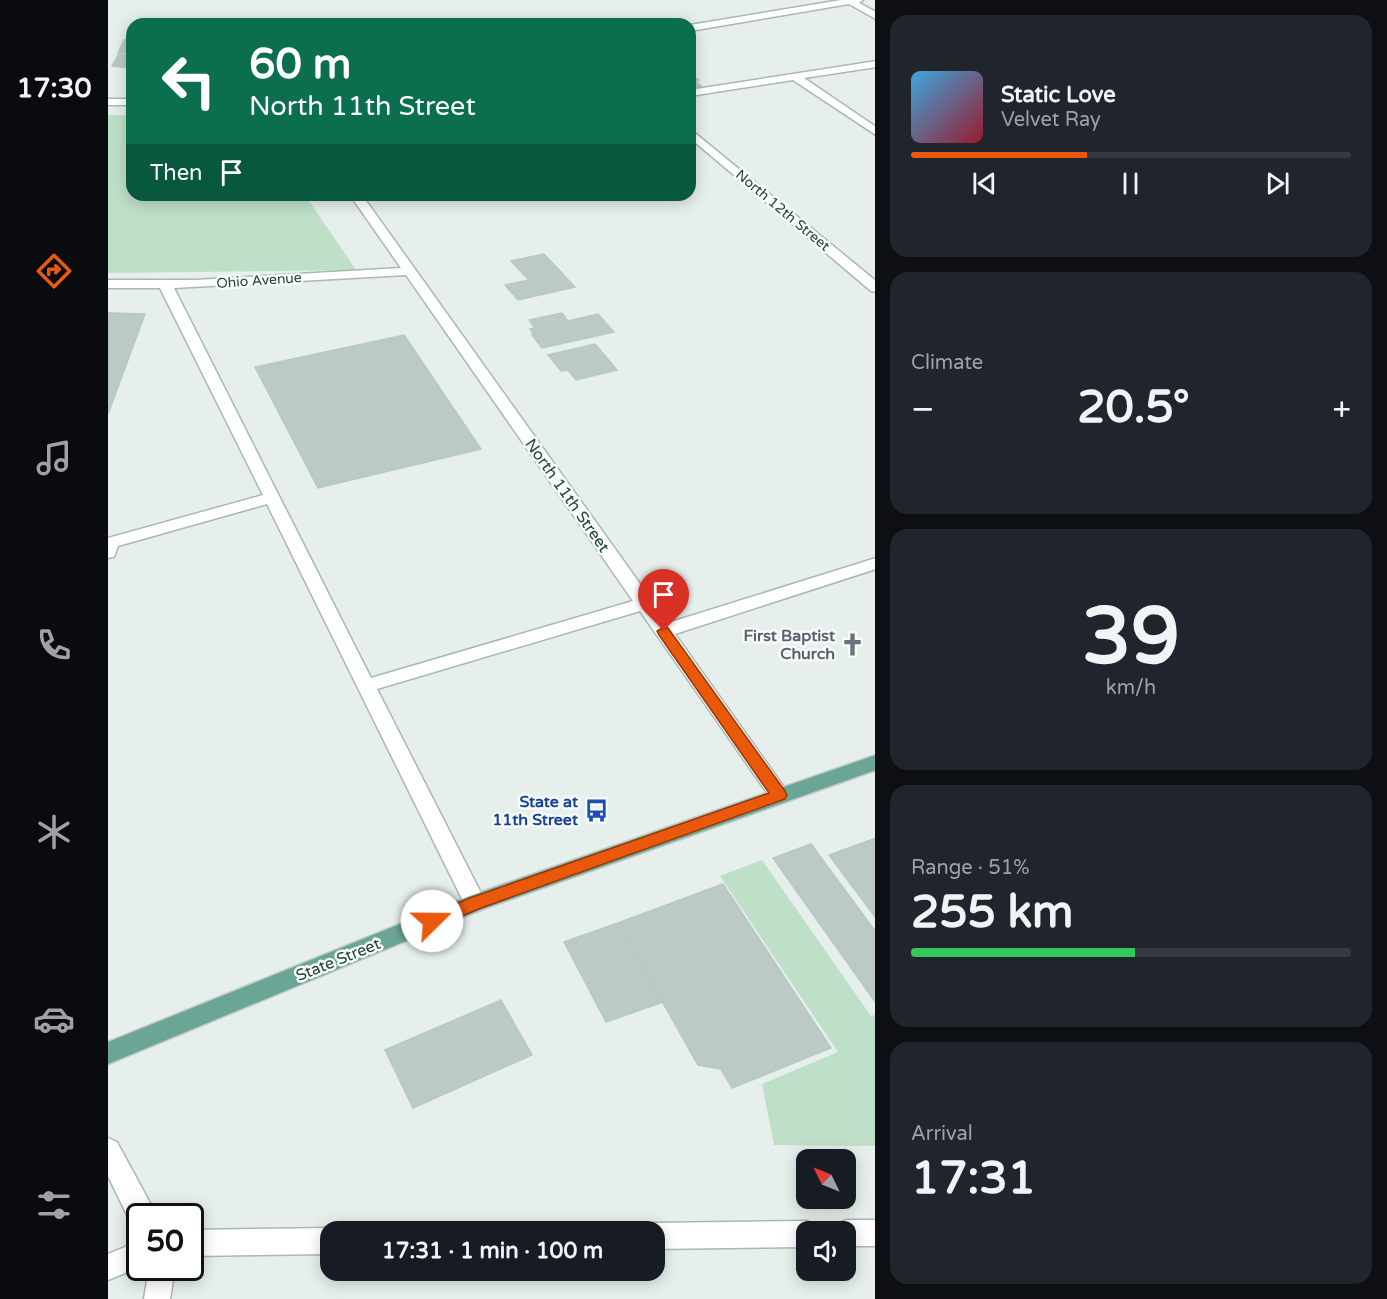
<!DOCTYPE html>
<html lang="en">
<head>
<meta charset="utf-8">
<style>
	:root { --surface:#171b24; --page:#20242c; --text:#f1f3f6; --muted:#9ea1a6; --line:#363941; --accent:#ea580c }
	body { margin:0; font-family:"Varela Round",sans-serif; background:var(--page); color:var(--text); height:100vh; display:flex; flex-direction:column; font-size:22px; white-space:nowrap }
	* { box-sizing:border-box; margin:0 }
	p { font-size:20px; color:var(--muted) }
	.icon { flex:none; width:33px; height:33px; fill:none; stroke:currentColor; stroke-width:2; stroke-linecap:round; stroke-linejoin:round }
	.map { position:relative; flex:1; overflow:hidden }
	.panel { display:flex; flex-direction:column; gap:15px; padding:15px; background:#0d0f14; width:512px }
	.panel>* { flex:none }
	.top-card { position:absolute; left:18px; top:18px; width:570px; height:183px; border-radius:18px; box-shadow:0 3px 15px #0003; background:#0b6e4f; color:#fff; overflow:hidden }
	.needle { width:39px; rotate:313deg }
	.controls { position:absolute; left:688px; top:1149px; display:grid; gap:12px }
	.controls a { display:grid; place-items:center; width:60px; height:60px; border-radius:12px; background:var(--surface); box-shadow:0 3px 15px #0003; font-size:30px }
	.speed { position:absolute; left:18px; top:1203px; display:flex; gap:12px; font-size:30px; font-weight:700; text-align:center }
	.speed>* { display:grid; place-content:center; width:78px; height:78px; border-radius:50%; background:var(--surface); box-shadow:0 3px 15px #0003; line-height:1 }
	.speed .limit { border:3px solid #111; border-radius:9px; background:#fff; color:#111 }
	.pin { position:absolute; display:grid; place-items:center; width:51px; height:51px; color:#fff; margin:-62px -26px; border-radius:50% 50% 50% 0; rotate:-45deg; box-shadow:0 0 6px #0007 }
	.pin .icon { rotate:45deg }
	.me { position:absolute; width:66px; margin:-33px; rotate:68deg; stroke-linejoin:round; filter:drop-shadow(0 0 4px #0008) }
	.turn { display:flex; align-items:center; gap:21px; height:126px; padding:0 24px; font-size:27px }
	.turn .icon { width:78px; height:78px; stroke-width:2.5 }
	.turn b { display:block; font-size:42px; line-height:51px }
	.then { display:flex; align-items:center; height:57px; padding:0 24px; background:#0003; gap:12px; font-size:22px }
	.big { font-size:45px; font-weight:700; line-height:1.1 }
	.panel .tile { flex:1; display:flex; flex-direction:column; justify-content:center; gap:9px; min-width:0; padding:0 21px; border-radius:18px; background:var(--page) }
	.panel .dial { align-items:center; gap:0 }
	.dial b { font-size:78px; line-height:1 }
	.song { display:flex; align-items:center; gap:18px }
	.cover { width:72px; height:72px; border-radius:9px; background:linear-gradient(135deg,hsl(200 70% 55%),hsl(350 70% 35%)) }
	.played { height:6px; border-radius:3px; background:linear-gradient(90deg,var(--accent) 40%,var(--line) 40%) }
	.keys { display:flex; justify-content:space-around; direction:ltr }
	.heat { display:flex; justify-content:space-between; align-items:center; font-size:33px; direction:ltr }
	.charge { height:9px; border-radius:4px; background:linear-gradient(90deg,#34c759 51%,var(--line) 0) }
	.trip { position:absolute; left:212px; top:1221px; width:345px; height:60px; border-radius:18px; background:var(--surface); box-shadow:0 3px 15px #0003; font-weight:700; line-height:60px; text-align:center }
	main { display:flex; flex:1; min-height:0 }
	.dock { display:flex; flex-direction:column; width:108px; justify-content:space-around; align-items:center; background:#090b0e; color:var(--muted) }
	.dock .icon { width:42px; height:42px }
	.dock .active { color:var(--accent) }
	.dock b { font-size:27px; color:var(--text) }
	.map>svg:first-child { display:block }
	.green { fill:#bfe0c8 }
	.building { fill:#bbcac4; stroke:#b8c9c2; stroke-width:1.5 }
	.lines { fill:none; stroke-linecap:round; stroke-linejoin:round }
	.minor-casing { stroke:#a8b8b2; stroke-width:3 }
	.major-casing { stroke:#c2cac8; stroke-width:3 }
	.minor { fill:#fff; fill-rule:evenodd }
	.major { fill:#6aa596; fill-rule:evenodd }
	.route { fill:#ea580c; stroke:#983908; stroke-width:1.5 }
	.labels { text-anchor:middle; stroke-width:5; stroke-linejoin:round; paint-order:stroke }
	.far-street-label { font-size:14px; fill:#24423a; stroke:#f7fbf9 }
	.street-label { font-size:16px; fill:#24423a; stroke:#f7fbf9 }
	.worship-label { font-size:16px; font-weight:bold; fill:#5b616d; stroke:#f7fbf9; text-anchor:end }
	.transit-label { font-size:16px; font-weight:bold; fill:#164399; stroke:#f7fbf9; text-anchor:end }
</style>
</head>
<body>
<main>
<nav class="dock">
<b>17:30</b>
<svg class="icon active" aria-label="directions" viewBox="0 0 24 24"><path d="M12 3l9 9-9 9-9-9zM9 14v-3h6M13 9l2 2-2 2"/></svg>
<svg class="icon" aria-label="music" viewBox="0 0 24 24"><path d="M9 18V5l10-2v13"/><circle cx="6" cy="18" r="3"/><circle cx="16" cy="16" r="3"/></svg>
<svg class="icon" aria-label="phone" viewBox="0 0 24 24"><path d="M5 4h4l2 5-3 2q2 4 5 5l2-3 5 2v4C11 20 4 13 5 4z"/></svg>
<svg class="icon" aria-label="climate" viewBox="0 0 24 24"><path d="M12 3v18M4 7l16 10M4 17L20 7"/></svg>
<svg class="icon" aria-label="car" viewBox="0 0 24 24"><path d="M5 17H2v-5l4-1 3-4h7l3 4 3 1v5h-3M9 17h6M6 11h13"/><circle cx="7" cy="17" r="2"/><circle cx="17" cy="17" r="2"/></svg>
<svg class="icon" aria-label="filters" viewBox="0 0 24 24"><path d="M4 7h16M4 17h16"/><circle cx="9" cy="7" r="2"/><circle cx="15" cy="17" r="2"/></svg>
</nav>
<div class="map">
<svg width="768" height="1299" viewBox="0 0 768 1299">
	<rect width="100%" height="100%" fill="#e6efeb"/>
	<path class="green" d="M 0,115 L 24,115 L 24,195 L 197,195 L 248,270 L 0,273 Z
		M 654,860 L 763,1016 L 767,1015 L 767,1146 L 666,1145 L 654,1084 L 730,1052 L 612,876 Z"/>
	<path class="building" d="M 24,39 L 24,53 L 10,53 L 16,40 Z
		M 10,55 L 24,55 L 24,68 L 4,66 Z
		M 582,74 L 591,80 L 587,81 L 593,86 L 582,88 Z
		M 436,254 L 467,287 L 410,300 L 397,285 L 421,280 L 403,261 Z
		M 0,313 L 37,314 L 0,414 Z
		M 454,313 L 460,321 L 490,314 L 506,332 L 434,348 L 424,335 L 426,335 L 422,329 L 427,328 L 421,320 Z
		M 296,335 L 373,449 L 210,488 L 147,367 Z
		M 487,344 L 509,370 L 468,380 L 460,370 L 453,371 L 440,355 Z
		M 768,838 L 768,918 L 721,855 Z
		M 703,844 L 768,932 L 768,1003 L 665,858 Z
		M 615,884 L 723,1048 L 624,1088 L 613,1069 L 590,1065 L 510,923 Z
		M 510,923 L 555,1002 L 498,1022 L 456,942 Z
		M 393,1000 L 424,1055 L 305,1108 L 277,1050 Z"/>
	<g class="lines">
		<defs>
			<path id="minor" d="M 733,0 L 755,0 L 751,3 L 768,12 L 768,19 L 741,4 L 582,31 L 582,25 Z
				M 768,61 L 768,67 L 696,78 L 768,127 L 768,135 L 685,80 L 582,96 L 582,90 Z
				M 0,99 L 24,99 L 24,105 L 0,105 Z
				M 582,129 L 768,281 L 768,292 L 763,291 L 582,138 Z
				M 242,195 L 254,195 L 560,623 L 768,558 L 768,569 L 567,634 L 678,790 L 681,795 L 678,800 L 671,803 L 664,800 L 532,611 L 269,689 L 378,903 L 375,909 L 367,912 L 359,909 L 159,504 L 10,546 L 6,557 L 0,558 L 0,538 L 155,495 L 52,288 L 0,288 L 0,280 L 88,280 L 293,268 ZM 298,275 L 525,601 L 263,678 L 66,288 Z
				M 0,1138 L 9,1142 L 49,1216 L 32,1216 L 32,1227 L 20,1217 L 0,1176 Z
				M 738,1220 L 768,1220 L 768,1246 L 738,1246 L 738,1232 L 726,1232 L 729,1224 Z
				M 699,1221 L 708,1225 L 711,1232 L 699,1232 L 699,1247 L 546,1249 L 546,1232 L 535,1232 L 537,1227 L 546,1223 Z
				M 222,1228 L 230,1232 L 222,1232 L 222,1254 L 82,1256 L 82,1230 Z
				M 32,1241 L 32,1267 L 0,1280 L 0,1254 Z
				M 41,1268 L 67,1268 L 62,1299 L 36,1299 Z"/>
			<path id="major" d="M 768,755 L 768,770 L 375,909 L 0,1064 L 0,1042 L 359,897 Z"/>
		</defs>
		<use href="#minor" class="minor-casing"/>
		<use href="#major" class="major-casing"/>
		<use href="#minor" class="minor"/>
		<use href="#major" class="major"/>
	</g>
	<path class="route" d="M 556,627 L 560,628 L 677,791 L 679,795 L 677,799 L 373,908 L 330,926 L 324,928 L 319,926 L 316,921 L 319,916 L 362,898 L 661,793 L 551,635 L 549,631 Z"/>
	<defs>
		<symbol id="church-bare" viewBox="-9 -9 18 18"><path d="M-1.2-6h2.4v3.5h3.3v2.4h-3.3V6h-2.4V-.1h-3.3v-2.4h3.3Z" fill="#6b7280" stroke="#f7fbf9" stroke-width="2.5" paint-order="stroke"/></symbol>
		<symbol id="bus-bare" viewBox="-9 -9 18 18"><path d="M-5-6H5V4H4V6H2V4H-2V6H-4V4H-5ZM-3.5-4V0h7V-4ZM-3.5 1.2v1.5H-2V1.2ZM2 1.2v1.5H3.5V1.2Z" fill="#1a4fb4" stroke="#f7fbf9" stroke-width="2.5" paint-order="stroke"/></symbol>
	</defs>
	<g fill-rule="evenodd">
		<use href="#church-bare" x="728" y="628" width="33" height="33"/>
		<use href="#bus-bare" x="472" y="794" width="33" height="33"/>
	</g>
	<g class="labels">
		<g class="far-street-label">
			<text transform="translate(675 210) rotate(40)" y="5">North 12th Street</text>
			<text transform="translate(151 280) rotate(-4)" y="5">Ohio Avenue</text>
		</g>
		<g class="street-label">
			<text transform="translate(460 495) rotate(55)" y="6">North 11th Street</text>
			<text transform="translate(230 959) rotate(-22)" y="6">State Street</text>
		</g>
		<g class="worship-label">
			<text x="727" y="641">First Baptist<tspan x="727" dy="18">Church</tspan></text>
		</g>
		<g class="transit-label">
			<text x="470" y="807">State at<tspan x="470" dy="18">11th Street</tspan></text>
		</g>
	</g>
</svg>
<div class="controls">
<a><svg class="needle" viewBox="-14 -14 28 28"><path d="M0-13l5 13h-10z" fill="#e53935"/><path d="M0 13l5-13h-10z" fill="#9ea1a6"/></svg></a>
<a><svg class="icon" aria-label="sound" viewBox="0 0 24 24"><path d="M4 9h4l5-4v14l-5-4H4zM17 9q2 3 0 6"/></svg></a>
</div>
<div class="speed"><div class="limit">50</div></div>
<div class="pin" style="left:556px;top:631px;background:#d93025"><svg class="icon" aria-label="arrive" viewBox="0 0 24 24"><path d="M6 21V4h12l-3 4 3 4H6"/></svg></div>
<svg class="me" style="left:324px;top:921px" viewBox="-20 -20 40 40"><circle r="19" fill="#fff"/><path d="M0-13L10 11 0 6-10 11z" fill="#ea580c"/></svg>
<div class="trip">17:31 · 1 min · 100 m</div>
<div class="top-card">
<div class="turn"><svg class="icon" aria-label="left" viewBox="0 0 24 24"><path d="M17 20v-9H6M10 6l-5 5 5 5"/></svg><div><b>60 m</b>North 11th Street</div></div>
<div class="then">Then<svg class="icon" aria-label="arrive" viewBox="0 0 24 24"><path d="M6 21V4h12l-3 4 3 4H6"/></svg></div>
</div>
</div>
<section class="panel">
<div class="tile">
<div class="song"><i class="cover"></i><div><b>Static Love</b><p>Velvet Ray</p></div></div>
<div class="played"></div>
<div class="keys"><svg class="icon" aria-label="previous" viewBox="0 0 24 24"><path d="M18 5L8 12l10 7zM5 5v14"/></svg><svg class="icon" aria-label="pause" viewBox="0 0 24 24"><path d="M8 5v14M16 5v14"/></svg><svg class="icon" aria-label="next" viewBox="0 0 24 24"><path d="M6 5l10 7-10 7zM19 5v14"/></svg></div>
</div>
<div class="tile"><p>Climate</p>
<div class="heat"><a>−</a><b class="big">20.5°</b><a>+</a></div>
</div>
<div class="tile dial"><b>39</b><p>km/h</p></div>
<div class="tile"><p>Range · 51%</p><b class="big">255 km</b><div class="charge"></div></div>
<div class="tile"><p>Arrival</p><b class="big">17:31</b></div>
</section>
</main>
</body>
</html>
